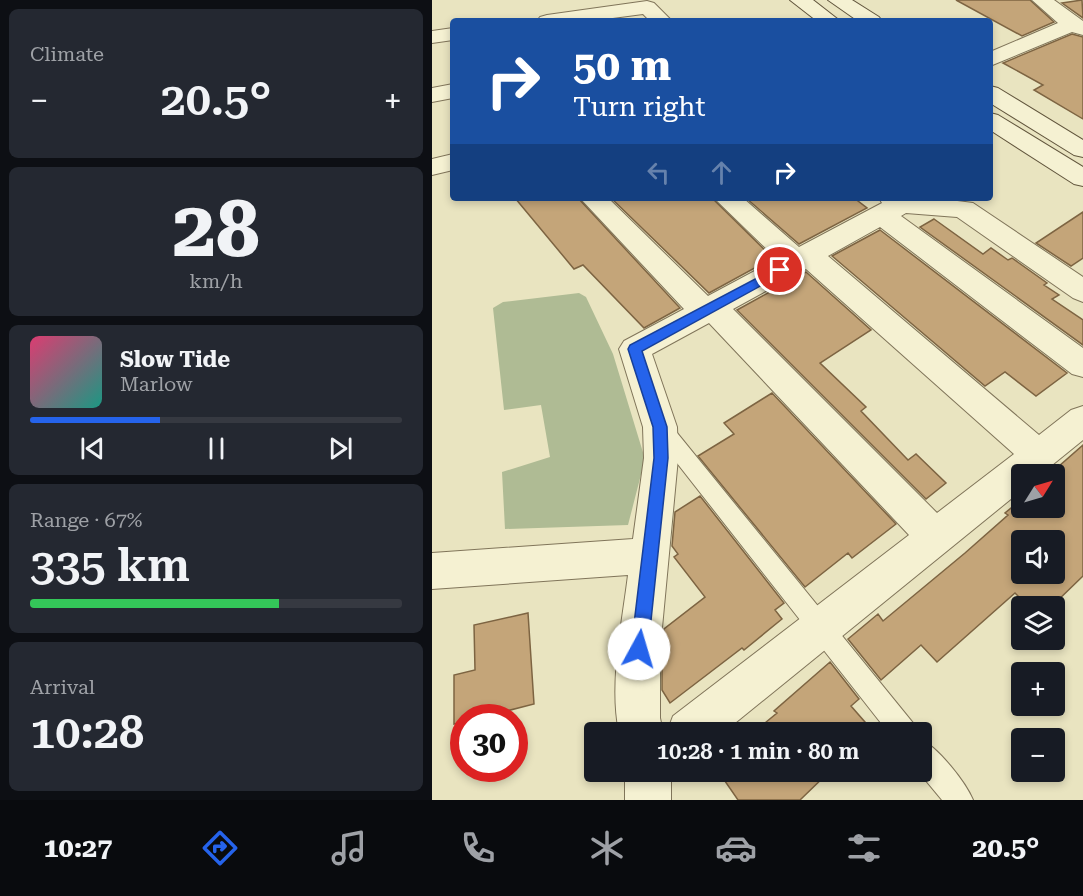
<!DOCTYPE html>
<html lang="en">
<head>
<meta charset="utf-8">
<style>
	:root { --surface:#171b24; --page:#242831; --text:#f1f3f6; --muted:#9ea1a6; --line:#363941; --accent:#2563eb }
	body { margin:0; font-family:"Roboto Serif",serif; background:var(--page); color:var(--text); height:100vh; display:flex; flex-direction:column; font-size:22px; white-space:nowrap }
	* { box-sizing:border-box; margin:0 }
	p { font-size:20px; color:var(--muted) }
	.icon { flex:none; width:33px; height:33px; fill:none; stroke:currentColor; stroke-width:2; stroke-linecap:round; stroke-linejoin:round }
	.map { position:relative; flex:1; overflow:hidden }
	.panel { display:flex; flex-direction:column; gap:9px; padding:9px; background:#0d0f14; width:432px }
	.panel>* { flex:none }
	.guide { position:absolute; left:18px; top:18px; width:543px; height:183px; border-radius:6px; box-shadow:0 3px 9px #0003; background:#1a4fa0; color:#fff; overflow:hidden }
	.needle { width:39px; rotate:53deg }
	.controls { position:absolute; left:579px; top:464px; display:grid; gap:12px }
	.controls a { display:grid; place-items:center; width:54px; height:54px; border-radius:6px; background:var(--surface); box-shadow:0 3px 9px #0003; font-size:30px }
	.speed { position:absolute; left:18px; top:704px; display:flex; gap:12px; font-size:30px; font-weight:700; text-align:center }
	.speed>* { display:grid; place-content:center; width:78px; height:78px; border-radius:50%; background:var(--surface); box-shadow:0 3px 9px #0003; line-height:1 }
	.speed .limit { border:9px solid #d22; background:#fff; color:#111 }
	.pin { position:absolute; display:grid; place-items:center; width:51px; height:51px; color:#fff; margin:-26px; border:3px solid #fff; border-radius:50%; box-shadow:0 2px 6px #0007 }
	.me { position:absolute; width:66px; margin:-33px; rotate:6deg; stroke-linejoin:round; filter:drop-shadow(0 0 4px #0008) }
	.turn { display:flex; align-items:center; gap:21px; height:126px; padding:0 24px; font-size:27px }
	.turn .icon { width:78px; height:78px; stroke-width:2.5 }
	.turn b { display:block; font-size:42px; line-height:51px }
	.lanes { display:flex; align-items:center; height:57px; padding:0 24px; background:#0003; justify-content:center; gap:30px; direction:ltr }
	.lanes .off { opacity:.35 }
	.big { font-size:45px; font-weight:600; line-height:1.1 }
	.panel .tile { flex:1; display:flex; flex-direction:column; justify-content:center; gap:9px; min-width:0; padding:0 21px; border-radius:9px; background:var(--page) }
	.panel .dial { align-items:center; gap:0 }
	.dial b { font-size:78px; line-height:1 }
	.song { display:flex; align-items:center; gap:18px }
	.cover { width:72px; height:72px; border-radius:9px; background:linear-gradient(135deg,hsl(340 70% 55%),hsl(170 70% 35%)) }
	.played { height:6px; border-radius:3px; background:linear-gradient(90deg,var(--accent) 35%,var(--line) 35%) }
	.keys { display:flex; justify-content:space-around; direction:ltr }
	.heat { display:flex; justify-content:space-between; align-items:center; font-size:33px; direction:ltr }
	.charge { height:9px; border-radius:4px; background:linear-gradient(90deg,#34c759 67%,var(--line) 0) }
	.trip { position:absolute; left:152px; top:722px; width:348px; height:60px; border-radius:6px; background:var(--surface); box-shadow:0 3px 9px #0003; font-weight:600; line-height:60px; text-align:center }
	.menu { display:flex; height:96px; justify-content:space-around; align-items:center; background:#090b0e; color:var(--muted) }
	.menu .icon { width:42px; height:42px }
	.menu .selected { color:var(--accent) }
	.menu b { font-size:27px; color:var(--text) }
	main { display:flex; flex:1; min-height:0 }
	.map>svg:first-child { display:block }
	.cemetery { fill:#afbb94 }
	.building { fill:#c4a579; stroke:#7d6442; stroke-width:1.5; fill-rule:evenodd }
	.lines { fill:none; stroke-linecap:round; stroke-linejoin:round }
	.service-casing { stroke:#80755a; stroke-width:2 }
	.minor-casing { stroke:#80755a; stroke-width:2 }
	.secondary-casing { stroke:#62563d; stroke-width:2 }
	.service { fill:#f5f1d2; fill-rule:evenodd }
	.minor { fill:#f5f1d2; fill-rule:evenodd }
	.secondary { fill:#f5f1d2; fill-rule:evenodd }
	.route { fill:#2563eb; stroke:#184099; stroke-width:1.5 }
</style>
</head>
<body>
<main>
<section class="panel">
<div class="tile"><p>Climate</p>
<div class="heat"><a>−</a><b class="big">20.5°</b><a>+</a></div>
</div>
<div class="tile dial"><b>28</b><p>km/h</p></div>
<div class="tile">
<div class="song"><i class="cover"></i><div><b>Slow Tide</b><p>Marlow</p></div></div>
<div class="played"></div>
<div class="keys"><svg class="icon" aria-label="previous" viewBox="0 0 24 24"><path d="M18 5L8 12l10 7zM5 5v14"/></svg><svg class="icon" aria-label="pause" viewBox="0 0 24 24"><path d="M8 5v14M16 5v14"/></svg><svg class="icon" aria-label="next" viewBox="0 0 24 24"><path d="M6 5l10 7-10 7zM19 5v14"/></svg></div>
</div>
<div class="tile"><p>Range · 67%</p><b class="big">335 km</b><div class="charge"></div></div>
<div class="tile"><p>Arrival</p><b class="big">10:28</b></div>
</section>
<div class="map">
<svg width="651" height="800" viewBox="0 0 651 800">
	<rect width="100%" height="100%" fill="#e9e4c0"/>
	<path class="cemetery" d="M 147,293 L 154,297 L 181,354 L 213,459 L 196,525 L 73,529 L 70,472 L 118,457 L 109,405 L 72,410 L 61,308 L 71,302 Z"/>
	<path class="building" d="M 524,0 L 598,0 L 622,22 L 590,36 Z
		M 650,0 L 651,18 L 630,3 Z
		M 640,34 L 651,37 L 651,119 L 602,90 L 611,85 L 571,63 Z
		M 83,198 L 146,198 L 248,308 L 212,328 L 151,265 L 142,269 Z
		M 179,198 L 280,198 L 341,258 L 277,293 Z
		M 314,198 L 422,198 L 435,208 L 367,244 Z
		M 651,212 L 651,258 L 639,266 L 604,243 Z
		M 502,219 L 551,254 L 559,248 L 576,260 L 580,258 L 615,283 L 612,285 L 627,295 L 620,299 L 651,320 L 651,345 L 488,227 Z
		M 448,230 L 635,373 L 604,396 L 573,372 L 553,386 L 400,256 Z
		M 374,272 L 439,330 L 388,363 L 434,407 L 429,411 L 476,460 L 484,454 L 514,483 L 494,499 L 305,310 Z
		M 340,393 L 464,524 L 420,558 L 416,553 L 373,587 L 266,456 L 302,434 L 292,423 Z
		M 651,445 L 651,576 L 620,606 L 596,606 L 583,593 L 505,662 L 489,645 L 449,680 L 416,639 L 446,614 L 451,621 L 533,553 L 576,515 L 573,513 L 590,499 L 590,507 L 622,507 L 622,474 L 618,474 ZM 590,540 L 622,540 L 622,573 L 590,573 Z
		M 268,496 L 352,603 L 343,610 L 350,619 L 312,650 L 310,648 L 238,703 L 230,690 L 230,658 L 236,654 L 231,645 L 232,629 L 273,597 L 242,557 L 246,554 L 240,546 L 243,512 Z
		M 96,613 L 102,704 L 51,717 L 32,717 L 32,722 L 22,724 L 22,675 L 43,670 L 42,625 Z
		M 398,662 L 427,699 L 419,706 L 440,730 L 438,732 L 322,732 L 345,713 L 342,711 Z
		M 286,771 L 398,771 L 368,800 L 306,800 Z"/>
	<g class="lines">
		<defs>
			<path id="service" d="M 230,421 L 237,423 L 481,723 L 485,732 L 456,732 L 223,435 L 220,429 L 223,423 Z
				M 489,740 C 506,747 534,783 541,800 L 510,800 L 486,771 L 489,771 Z"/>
			<path id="minor" d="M 600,0 L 622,0 L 651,21 L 651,35 L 640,32 L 558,66 L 558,52 L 626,23 Z
				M 215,1 L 222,3 L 240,21 L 218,21 L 211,14 L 158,21 L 105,21 L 108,17 L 115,15 Z
				M 21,28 L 21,40 L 0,43 L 0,31 Z
				M 21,84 L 21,98 L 0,102 L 0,88 Z
				M 21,154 L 21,170 L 0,175 L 0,159 Z
				M 148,198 L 176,198 L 276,296 L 345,259 L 282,198 L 311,198 L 367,247 L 450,203 L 447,198 L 502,198 L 541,203 L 651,277 L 651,302 L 641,298 L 525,217 L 474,213 L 469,216 L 651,348 L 651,377 L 640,374 L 448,227 L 396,256 L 607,435 L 639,410 L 651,406 L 651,440 L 609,474 L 590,474 L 590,490 L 292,732 L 235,732 L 241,716 L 477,535 L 277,323 L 220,354 L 245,427 L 246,458 L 228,649 L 228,718 L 231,732 L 187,732 C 177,684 190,624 196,575 L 0,589 L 0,553 L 201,539 L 212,458 L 211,427 L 187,349 L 192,341 L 252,309 ZM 374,269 L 582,454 L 505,513 L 301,309 Z
				M 193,771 L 239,771 L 239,800 L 193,800 Z"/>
			<path id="secondary" d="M 358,0 L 381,0 L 408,21 L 385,21 Z
				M 396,0 L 420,0 L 447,17 L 450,21 L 426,21 Z
				M 558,86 L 566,88 L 651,140 L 651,157 L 642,155 L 558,103 Z
				M 558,113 L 566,115 L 651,167 L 651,186 L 642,184 L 558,130 Z"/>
		</defs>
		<use href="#service" class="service-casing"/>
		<use href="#minor" class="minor-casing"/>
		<use href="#secondary" class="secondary-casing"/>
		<use href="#service" class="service"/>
		<use href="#minor" class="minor"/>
		<use href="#secondary" class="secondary"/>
	</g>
	<path class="route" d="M 348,266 L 352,267 L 352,273 L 210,351 L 235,427 L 236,458 L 216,649 L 213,655 L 207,658 L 201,655 L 199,649 L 222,458 L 221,427 L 196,349 L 198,345 Z"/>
</svg>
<div class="controls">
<a><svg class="needle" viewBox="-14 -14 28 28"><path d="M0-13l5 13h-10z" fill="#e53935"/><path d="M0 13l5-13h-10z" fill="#9ea1a6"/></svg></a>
<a><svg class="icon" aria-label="sound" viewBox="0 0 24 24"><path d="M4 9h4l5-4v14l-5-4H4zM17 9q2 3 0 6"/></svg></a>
<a><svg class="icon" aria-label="layers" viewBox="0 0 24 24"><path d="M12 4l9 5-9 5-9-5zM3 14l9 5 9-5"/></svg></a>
<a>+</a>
<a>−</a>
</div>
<div class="speed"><div class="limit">30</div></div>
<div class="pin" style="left:348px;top:270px;background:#d93025"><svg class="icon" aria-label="arrive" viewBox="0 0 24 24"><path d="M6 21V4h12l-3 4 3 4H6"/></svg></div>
<svg class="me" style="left:207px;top:649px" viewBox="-20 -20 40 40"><circle r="19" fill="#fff"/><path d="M0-13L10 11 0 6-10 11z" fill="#2563eb"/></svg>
<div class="trip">10:28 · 1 min · 80 m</div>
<div class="guide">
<div class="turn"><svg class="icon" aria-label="right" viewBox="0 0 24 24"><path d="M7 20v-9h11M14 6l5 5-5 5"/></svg><div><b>50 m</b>Turn right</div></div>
<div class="lanes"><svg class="icon off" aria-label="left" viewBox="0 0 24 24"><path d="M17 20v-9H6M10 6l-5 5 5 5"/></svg><svg class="icon off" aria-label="ahead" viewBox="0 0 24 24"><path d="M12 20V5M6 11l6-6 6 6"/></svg><svg class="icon" aria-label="right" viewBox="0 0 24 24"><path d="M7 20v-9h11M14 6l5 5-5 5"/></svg></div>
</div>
</div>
</main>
<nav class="menu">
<b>10:27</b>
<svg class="icon selected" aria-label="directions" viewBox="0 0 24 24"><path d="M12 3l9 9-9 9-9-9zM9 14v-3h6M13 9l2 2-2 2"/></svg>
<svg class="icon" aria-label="music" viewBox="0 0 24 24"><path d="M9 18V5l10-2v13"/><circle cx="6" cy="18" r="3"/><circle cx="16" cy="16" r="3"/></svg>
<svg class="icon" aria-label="phone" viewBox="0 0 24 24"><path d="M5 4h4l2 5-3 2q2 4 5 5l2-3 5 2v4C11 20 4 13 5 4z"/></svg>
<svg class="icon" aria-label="climate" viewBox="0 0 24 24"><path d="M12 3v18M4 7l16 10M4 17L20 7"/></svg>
<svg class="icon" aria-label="car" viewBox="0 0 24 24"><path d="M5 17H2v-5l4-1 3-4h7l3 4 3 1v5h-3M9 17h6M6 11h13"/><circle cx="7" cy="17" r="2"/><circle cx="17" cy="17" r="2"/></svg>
<svg class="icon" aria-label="filters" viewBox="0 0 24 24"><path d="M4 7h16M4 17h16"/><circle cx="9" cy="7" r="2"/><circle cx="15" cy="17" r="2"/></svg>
<b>20.5°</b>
</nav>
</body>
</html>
